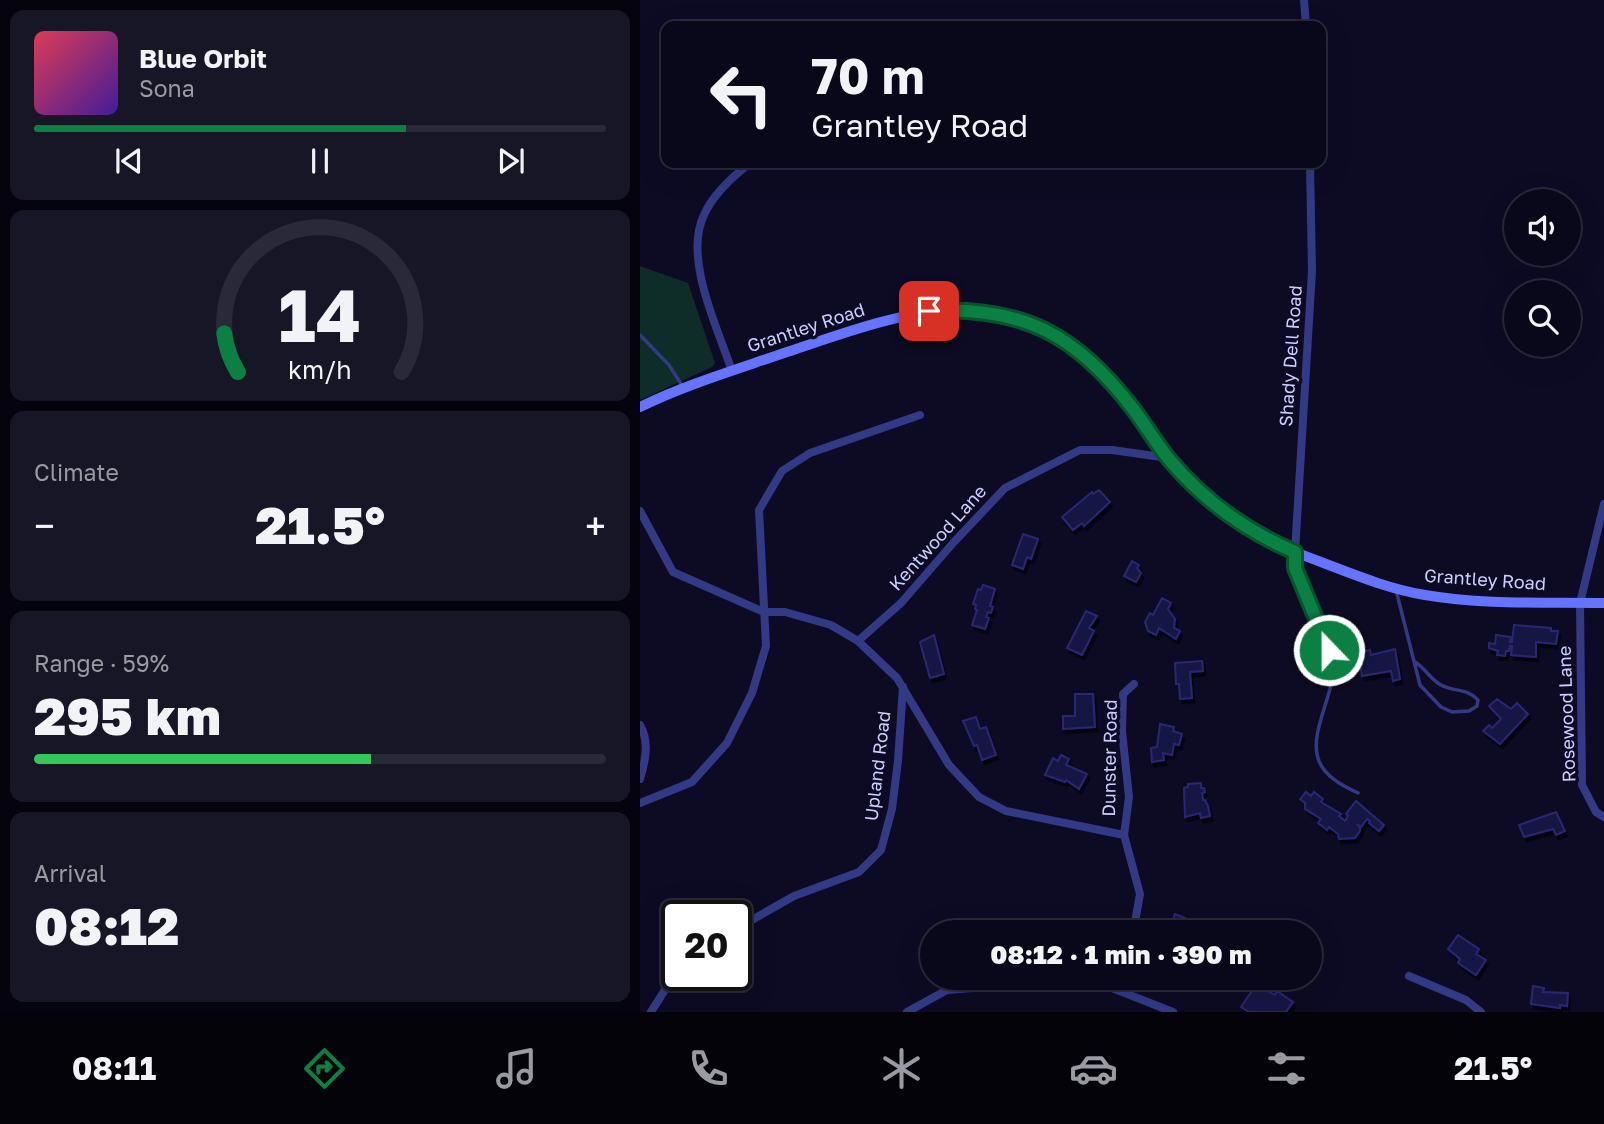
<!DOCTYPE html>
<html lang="en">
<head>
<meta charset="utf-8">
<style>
	:root { --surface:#09081a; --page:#171627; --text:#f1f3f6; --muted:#999aa2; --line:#292939; --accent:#0b8043 }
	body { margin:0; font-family:"Golos Text",sans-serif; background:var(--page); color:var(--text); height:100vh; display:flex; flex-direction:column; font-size:26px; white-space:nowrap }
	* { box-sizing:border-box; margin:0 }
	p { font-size:23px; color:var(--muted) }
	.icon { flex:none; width:38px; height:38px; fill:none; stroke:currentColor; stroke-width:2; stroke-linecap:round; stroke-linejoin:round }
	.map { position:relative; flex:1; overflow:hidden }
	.details { display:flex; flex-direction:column; gap:10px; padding:10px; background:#05040e; width:640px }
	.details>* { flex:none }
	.guide { position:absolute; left:21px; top:21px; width:665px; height:147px; border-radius:14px; box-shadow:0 7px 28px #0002,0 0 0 2px var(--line); background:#09081a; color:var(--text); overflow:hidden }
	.buttons { position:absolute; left:864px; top:189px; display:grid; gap:14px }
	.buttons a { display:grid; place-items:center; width:77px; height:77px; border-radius:50%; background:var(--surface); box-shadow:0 7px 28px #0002,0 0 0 2px var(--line); font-size:35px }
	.speed { position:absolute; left:21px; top:900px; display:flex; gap:14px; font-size:35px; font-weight:700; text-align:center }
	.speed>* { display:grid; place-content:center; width:91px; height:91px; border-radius:50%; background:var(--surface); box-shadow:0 7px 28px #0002,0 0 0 2px var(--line); line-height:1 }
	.speed .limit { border:4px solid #111; border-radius:10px; background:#fff; color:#111 }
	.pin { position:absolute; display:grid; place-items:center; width:60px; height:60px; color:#fff; margin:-30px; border-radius:14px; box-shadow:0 4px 10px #0006 }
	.me { position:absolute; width:77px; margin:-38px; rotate:338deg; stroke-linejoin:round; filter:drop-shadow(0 0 5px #0008) }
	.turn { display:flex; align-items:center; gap:24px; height:147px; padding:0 35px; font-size:32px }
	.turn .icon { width:91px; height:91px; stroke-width:2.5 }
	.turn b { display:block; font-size:49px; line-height:60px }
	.big { font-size:52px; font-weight:800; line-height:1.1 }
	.details .tile { flex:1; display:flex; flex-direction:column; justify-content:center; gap:10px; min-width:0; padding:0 24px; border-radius:14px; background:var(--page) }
	.details .dial { align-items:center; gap:0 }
	.dial svg { height:182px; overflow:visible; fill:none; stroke:var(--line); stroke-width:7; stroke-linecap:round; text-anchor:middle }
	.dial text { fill:var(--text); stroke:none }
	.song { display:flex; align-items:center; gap:21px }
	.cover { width:84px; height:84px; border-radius:10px; background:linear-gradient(135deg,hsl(350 70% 55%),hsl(260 70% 35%)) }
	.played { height:7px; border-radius:4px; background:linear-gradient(90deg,var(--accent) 65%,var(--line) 65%) }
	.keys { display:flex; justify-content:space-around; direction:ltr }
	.heat { display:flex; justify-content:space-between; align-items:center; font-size:38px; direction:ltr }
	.charge { height:10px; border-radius:5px; background:linear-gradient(90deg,#34c759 59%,var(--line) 0) }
	.trip { position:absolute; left:280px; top:920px; width:402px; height:70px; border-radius:35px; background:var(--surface); box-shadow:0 7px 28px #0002,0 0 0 2px var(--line); font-weight:800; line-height:70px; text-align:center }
	.dock { display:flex; height:112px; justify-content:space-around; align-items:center; background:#04030a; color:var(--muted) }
	.dock .icon { width:49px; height:49px }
	.dock .active { color:var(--accent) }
	.dock b { font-size:32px; color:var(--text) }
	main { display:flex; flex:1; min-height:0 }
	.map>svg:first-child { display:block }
	.green { fill:#0e2d28 }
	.building { fill:#191645; stroke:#2b2674; stroke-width:2; filter:url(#shadow) }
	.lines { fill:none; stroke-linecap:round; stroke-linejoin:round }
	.lane { stroke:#323a86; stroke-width:3.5 }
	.street { stroke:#323a86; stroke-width:8 }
	.secondary { stroke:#6474ff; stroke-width:10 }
	.route-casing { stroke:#07532c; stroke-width:18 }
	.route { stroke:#0b8043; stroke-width:12 }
	.labels { text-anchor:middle; stroke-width:7; stroke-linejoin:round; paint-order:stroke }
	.street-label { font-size:18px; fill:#cdceff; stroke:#0c0b23 }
</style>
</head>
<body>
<main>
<section class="details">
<div class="tile">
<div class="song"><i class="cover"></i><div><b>Blue Orbit</b><p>Sona</p></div></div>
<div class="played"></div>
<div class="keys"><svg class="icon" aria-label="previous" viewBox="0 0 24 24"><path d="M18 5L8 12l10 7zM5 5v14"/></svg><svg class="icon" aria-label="pause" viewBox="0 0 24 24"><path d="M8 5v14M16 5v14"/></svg><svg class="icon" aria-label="next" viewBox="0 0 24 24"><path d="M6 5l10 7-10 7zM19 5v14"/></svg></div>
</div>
<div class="tile dial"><svg viewBox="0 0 100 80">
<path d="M14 69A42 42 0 1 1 86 69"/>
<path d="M14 69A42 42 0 0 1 8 52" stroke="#0b8043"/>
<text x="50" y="56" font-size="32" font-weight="700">14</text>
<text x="50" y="72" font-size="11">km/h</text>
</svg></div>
<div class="tile"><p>Climate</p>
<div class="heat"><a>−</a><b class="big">21.5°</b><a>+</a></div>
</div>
<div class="tile"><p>Range · 59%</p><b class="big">295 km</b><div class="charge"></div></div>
<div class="tile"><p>Arrival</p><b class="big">08:12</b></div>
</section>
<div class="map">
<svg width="964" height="1012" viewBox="0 0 964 1012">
	<defs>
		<filter id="shadow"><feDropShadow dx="2.5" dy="4.5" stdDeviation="0" flood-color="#0009"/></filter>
	</defs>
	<rect width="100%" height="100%" fill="#0c0b23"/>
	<path class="green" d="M 0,266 L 48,283 L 75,363 L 72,367 L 0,400 Z"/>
	<path class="building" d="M 459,490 L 470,502 L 444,526 L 442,523 L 433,530 L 422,517 L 452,492 L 453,494 Z
		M 383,534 L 398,539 L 391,559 L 387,557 L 383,569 L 372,565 Z
		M 492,561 L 499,565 L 497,568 L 501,573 L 496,582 L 484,576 Z
		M 343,585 L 355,589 L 350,606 L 353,607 L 351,613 L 348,612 L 346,617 L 349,618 L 345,629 L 332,625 L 337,610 L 335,609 L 336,605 L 333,604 L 338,589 L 341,590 Z
		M 522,598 L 531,603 L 528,609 L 535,619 L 534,628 L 540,631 L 536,639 L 519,628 L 516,635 L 508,631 L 505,622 L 510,613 L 513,615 Z
		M 446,611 L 457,616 L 449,628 L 454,631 L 442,655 L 427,648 Z
		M 874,625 L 911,628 L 911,631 L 918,631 L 916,644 L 896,642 L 896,657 L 871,655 L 872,646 L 870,646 L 869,651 L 866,651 L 865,656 L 857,655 L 858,651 L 849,648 L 849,643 L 855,644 L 856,635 L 871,637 L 870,642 L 872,642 Z
		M 294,635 L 304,674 L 290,678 L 280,642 Z
		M 755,649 L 760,679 L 753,681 L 751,671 L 722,676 L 718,653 L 730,650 L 731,655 Z
		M 562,661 L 563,671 L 550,672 L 552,698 L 540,699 L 539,684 L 536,684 L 535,663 Z
		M 435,694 L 453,694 L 455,727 L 423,729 L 423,716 L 435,716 Z
		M 857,699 L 871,709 L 877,703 L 888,714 L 860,744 L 843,731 L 849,725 L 852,728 L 861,719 L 849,706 Z
		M 336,717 L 340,729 L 346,727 L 356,755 L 342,760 L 337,745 L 334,746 L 323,721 Z
		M 520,724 L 534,727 L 533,731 L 542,734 L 539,745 L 534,744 L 532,755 L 523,753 L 524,760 L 512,762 L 511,748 L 517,747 Z
		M 421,755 L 429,759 L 426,765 L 447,774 L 439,789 L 426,780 L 425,782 L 405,775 L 413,758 L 418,761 Z
		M 561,783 L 561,788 L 564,788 L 565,792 L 562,793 L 563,800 L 565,800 L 568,806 L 570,816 L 561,818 L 560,813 L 545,817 L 544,788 L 548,787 L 548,784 Z
		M 666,792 L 671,796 L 674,792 L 683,799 L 681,802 L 701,814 L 699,816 L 705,821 L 708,816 L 706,814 L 716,801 L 744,825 L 739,831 L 729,823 L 730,821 L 727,819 L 721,827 L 717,824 L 720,827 L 720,831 L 715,838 L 699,839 L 698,834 L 689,827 L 687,830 L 678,823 L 681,819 L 665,809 L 665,803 L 660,799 Z
		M 916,812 L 925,831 L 916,835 L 913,829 L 884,837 L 879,825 Z
		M 535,914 L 545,918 L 540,929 L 531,925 Z
		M 818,935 L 839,949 L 836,954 L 846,960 L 836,975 L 818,963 L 820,959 L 808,949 Z
		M 616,985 L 635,995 L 637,991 L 653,1002 L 646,1012 L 609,1012 L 601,1007 Z
		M 893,986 L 904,988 L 903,992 L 928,993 L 927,1006 L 920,1005 L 920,1008 L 891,1004 Z"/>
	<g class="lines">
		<path class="lane" d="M 0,335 L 29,365 L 43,387
			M 655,555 C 655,593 686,624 693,662 C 697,689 669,731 678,758 C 683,776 703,786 718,793
			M 756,590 L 780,685 L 801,707 L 812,712 L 829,711 L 837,706 L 838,700 C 828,688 814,692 801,685 C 791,680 785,668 775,662"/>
		<path class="street" d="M 664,0 L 666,26
			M 92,371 C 78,329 43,258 64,215 C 73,194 92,177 110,163
			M 964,504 L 940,603 L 942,785 L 956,812 L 964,817
			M 0,511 L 33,572 L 124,612 L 145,612 L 191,625 L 218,641 L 257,678 L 309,765 L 339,797 L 366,811 L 484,835
			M 655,552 L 672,271 L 670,163
			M 218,641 L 261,603 L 314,542 L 365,488 L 440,450 L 472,450 L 529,458
			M 0,725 C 10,742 5,762 0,779
			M 0,803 L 52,782 L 87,743 L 112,693 L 126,646 L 119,510 L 142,471 L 170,453 L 280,415
			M 96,929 L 154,896 L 219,872 L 241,850 L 252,809 L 258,761 L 263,687
			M 493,933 L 500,894 L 484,835 L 489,797 L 482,731 L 483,694 L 494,684
			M 769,976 L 826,1000 L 841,1012
			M 11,1012 L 28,985 L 39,975
			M 267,1012 L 307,990 L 411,982 L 472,988 L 533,1012"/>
		<path class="secondary" d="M 0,407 C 47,384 98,369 147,352 C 250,318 356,273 448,360 C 479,389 501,423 527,456 C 549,484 578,509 608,528 C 630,543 656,553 681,562 C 715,575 749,589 785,595 C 843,605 904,602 964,603"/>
	</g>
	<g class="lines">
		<defs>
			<path id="route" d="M 289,311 C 384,306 437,335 494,410 C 506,426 516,443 528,458 C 562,499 606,531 655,552 L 655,568 L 689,650"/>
		</defs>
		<use href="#route" class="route-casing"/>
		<use href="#route" class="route"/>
	</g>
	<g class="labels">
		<g class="street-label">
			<text transform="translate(166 328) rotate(-18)" y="6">Grantley Road</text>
			<text transform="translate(651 356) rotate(-86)" y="6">Shady Dell Road</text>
			<text transform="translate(298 538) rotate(-48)" y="6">Kentwood Lane</text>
			<text transform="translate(845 580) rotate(4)" y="6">Grantley Road</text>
			<text transform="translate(927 714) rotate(-92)" y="6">Rosewood Lane</text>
			<text transform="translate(470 758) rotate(-89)" y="6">Dunster Road</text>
			<text transform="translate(238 766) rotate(-83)" y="6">Upland Road</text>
		</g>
	</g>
</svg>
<div class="buttons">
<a><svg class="icon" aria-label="sound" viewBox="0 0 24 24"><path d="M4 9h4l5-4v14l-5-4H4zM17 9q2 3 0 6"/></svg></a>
<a><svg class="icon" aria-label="search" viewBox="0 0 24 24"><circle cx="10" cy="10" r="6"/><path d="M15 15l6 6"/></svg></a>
</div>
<div class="speed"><div class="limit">20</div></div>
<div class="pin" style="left:289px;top:311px;background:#d93025"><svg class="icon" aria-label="arrive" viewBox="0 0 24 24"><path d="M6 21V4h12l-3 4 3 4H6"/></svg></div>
<svg class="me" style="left:689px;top:650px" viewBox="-20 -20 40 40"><circle r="17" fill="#0b8043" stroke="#fff" stroke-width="3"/><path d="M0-11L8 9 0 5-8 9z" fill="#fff"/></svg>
<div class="trip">08:12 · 1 min · 390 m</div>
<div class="guide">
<div class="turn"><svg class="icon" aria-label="left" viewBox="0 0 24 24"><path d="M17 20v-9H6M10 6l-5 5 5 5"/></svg><div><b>70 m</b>Grantley Road</div></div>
</div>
</div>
</main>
<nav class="dock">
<b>08:11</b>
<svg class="icon active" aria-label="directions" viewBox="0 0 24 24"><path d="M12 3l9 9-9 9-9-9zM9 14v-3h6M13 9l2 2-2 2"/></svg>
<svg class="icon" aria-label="music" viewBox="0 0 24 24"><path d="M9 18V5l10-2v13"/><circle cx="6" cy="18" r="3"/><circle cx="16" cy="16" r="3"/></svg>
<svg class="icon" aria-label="phone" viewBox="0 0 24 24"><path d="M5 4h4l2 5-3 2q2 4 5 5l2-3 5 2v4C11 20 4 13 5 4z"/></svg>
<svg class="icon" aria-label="climate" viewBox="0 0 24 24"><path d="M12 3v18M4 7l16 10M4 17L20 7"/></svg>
<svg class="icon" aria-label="car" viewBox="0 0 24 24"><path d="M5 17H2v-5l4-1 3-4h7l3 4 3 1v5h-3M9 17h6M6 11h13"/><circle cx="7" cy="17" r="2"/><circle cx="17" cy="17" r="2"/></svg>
<svg class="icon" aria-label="filters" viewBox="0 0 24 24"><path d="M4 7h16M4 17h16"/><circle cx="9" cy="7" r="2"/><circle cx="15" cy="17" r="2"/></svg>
<b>21.5°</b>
</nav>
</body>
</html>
